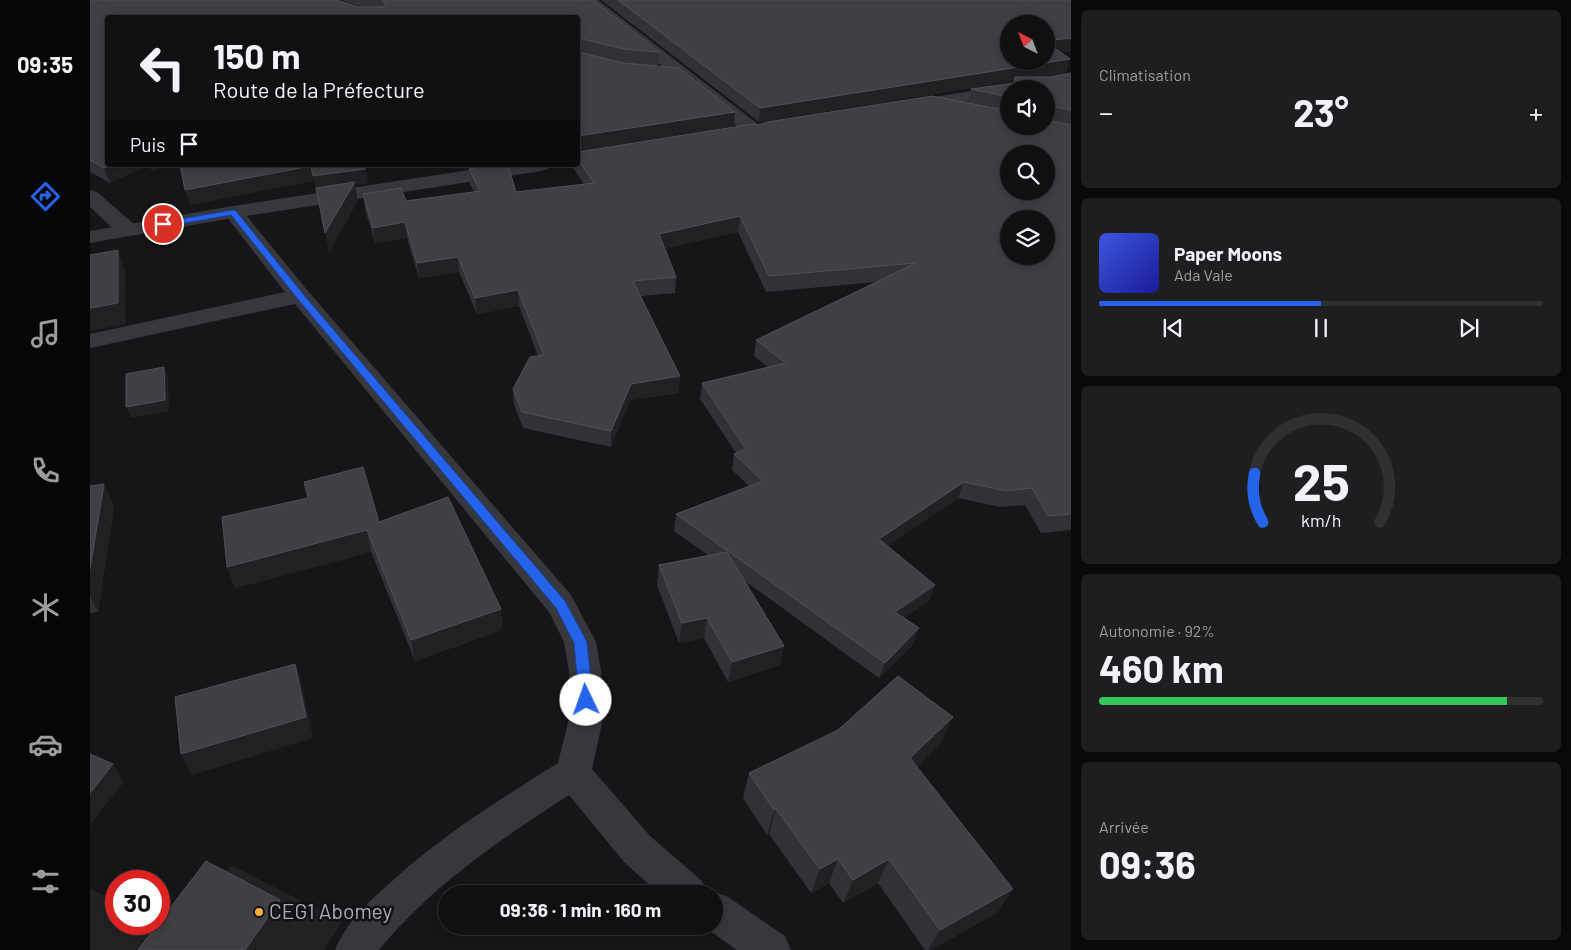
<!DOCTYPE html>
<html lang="fr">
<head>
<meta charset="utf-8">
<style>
	:root { --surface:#101012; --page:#1e1e20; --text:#f1f3f6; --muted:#9c9d9f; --line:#303032; --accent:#2563eb }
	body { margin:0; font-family:Barlow,sans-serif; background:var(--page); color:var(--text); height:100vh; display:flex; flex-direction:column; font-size:19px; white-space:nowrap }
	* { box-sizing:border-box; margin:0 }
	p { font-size:16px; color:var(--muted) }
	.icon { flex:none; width:28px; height:28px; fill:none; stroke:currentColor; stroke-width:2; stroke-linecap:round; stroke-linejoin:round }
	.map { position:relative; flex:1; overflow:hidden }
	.details { display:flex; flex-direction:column; gap:10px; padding:10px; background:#09090a; width:500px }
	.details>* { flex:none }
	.top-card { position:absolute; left:15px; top:15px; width:475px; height:152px; border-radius:5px; box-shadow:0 2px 12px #0003,0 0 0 1px var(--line); background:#101012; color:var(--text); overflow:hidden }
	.needle { width:32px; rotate:318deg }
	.fabs { position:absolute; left:910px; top:15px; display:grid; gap:10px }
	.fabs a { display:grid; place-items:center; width:55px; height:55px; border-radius:50%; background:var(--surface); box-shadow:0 2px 12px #0003,0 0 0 1px var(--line); font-size:25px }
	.speed { position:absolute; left:15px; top:870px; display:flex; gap:10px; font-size:25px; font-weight:700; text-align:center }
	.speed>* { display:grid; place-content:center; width:65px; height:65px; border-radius:50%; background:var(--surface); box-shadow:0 2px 12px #0003,0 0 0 1px var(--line); line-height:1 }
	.speed .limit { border:8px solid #d22; background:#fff; color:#111 }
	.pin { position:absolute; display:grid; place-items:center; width:42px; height:42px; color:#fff; margin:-21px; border:2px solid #fff; border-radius:50%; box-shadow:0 1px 5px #0007 }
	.me { position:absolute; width:55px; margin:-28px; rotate:357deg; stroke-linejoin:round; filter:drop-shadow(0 0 4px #0008) }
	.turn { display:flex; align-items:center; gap:18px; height:105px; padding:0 25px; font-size:22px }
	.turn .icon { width:65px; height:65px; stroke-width:2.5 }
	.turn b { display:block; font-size:35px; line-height:42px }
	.then { display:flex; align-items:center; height:48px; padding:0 25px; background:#0003; gap:10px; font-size:19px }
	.big { font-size:38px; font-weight:700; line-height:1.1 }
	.details .widget { flex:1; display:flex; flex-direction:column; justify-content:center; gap:8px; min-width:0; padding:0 18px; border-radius:8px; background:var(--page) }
	.details .dial { align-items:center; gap:0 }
	.dial svg { height:130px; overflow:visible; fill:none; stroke:var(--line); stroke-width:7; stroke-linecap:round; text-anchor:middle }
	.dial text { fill:var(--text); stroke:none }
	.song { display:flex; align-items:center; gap:15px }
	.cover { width:60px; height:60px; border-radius:8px; background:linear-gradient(135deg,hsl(230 70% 55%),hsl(240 70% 35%)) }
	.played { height:5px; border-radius:2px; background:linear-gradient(90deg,var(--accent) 50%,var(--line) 50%) }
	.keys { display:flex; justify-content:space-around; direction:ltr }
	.heat { display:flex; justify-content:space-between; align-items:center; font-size:28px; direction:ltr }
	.charge { height:8px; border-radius:4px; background:linear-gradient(90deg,#34c759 92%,var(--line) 0) }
	.trip { position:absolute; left:348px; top:885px; width:285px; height:50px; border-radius:25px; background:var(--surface); box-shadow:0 2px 12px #0003,0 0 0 1px var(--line); font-weight:700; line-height:50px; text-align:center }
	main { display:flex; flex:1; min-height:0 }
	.menu { display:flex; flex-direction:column; width:90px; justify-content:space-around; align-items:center; background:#060607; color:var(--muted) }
	.menu .icon { width:35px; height:35px }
	.menu .current { color:var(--accent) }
	.menu b { font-size:22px; color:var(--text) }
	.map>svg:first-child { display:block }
	.built { fill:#222225 }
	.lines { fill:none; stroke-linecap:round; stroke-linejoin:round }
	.minor { fill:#37383d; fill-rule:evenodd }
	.tertiary { fill:#37383d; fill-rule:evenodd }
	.wall { fill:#323236; fill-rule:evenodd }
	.shaded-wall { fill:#212124 }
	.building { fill:#3f3f44; stroke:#4f5156; fill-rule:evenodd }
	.route { fill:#2563eb; stroke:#184099 }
	.poi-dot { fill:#f2b134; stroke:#111113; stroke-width:2 }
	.labels { text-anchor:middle; stroke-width:5; stroke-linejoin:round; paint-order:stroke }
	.near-poi-label { font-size:21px; fill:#a8adb8; stroke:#111113; text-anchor:start }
</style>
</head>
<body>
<main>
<nav class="menu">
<b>09:35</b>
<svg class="icon current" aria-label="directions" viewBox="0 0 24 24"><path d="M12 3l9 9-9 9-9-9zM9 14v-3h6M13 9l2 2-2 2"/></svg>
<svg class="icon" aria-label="music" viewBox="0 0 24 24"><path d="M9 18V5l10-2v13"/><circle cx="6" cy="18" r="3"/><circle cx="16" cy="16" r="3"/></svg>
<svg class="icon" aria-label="phone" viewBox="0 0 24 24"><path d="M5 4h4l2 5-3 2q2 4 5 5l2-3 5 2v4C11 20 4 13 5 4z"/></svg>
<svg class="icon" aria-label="climate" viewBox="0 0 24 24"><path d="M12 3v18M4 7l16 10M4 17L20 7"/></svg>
<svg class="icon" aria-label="car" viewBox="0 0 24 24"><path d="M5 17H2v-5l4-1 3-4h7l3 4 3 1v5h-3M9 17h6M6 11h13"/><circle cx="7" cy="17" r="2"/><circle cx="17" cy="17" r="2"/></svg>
<svg class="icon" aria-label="filters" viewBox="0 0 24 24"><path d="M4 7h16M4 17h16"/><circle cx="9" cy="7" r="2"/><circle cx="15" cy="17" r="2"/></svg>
</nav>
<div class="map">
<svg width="981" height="950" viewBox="0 0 981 950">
	<rect width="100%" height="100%" fill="#161618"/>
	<path class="built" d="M 141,865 L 252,922 L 234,950 L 0,950 L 0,889 L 26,901 L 26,924 L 69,922 L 89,933 Z"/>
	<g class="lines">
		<path class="minor" d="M 490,0 L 508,0 L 673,128 L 675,132 L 673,136 L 666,138 L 659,136 Z
			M 0,190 L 7,192 L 46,226 L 50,230 L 46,234 C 28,239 13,218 0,207 Z
			M 143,206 L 150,208 L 218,291 L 481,595 L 506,642 L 511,671 L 514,714 L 502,769 L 560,836 L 612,881 L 617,894 L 569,894 L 534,862 L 479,795 C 411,839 341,886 289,950 L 245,950 C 256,923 278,902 300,883 C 351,836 409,800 468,763 L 480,714 L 479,671 L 474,642 L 459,612 L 205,304 L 0,348 L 0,334 L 195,292 L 133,212 L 136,208 Z
			M 624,892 L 638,897 L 695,936 L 701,950 L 647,950 L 613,926 L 624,926 L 624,894 L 619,894 Z"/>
		<path class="tertiary" d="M 919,85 L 927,89 L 919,89 L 919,95 L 825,110 L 819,109 L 816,105 L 819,101 L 825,100 Z
			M 412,165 L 461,165 L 458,169 L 451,171 L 143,218 L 0,243 L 0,231 L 143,206 Z"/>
	</g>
	<path class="wall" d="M 0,0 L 272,7 L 251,0 L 503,0 L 569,52 L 568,66 L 645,112 L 644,126 L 488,151 L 488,152 L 668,125 L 878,103 L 881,89 L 923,83 L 924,81 L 669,122 L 511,0 L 981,0 L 981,51 L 971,52 L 976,73 L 952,77 L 961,77 L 981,73 L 981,530 L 951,533 L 935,505 L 910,507 L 868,498 L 797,546 L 845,585 L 839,601 L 814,618 L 823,644 L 789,678 L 655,581 L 694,646 L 689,665 L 638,682 L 614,638 L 589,643 L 567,585 L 569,565 L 618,555 L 584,531 L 586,514 L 659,486 L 642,470 L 644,454 L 646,453 L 610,399 L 612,383 L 678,367 L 664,356 L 666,340 L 787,282 L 676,292 L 648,232 L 575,248 L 586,277 L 585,293 L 551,296 L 589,393 L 540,400 L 521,447 L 433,428 L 424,405 L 423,389 L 448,356 L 429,306 L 387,314 L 369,272 L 329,278 L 317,238 L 285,243 L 275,209 L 273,194 L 316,201 L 384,192 L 380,184 L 379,169 L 426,192 L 494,184 L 481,165 L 488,165 L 488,18 L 18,18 L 18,165 L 81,165 L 63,171 L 58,165 L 20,183 L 0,172 ZM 919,89 L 956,89 L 956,126 L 919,126 Z
		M 14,484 L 24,507 L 8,612 L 0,613 L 0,486 Z
		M 289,522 L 411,609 L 412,630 L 325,661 L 281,552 L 145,588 L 137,567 Z
		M 863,717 L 851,743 L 827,767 L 908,912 L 841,950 L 835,950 L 788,883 L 753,903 L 739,883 L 721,893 L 679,834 L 677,835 L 653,798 L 659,773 Z"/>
	<path class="shaded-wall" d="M 981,38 L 981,51 L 956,54 L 956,41 Z
		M 980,59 L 976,73 L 669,122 L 670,108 Z
		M 961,106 L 956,120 L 956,118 L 959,110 Z
		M 645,112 L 644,126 L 488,151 L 488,153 L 488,136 Z
		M 21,165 L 58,165 L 20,183 L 14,168 Z
		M 61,165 L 81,165 L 63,171 Z
		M 373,165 L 401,165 L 373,169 Z
		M 221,166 L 224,181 L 100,205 L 95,190 Z
		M 276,166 L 278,181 L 277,184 L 265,185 L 268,201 L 239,253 L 235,233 L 262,186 L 226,191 L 223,176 Z
		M 650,216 L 648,232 L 568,249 L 569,234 Z
		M 315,222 L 317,238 L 285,243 L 283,228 Z
		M 28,250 L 35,272 L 36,324 L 0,331 L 0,308 Z
		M 368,257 L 369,272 L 329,278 L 327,263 Z
		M 428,290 L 429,306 L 387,314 L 385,298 Z
		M 74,367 L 78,379 L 79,411 L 41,418 L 36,407 Z
		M 590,376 L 589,393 L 540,400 L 521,447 L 521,431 L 541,384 Z
		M 874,482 L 868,498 L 784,555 L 789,539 Z
		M 14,484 L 24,507 L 8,612 L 0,596 L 0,569 Z
		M 277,530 L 281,552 L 145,588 L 137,567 Z
		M 845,585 L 839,601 L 800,628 L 805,612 Z
		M 411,609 L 412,630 L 325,661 L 321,640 Z
		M 617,618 L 614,638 L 589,643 L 592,623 Z
		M 829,628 L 823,644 L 789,678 L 795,663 Z
		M 694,646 L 689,665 L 638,682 L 642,662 Z
		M 205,664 L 212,685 L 223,738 L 102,775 L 91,754 Z
		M 863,717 L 851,743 L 810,784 L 820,758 Z
		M 23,764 L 34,782 L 0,825 L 0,793 Z
		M 686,809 L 679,834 L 677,835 L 684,810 Z
		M 748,859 L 739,883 L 721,893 L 730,869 Z
		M 799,859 L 788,883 L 753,903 L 763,880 Z
		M 923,889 L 908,912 L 841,950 L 838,950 L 850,930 Z
		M 190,900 L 203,926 L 187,950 L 155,950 Z"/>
	<path class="building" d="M 0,0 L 247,0 L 268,7 L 294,7 L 296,5 L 293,0 L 503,0 L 569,52 L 534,49 L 488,38 L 488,39 L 488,18 L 18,18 L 18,165 L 21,165 L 14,168 L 0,160 Z
		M 528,0 L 981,0 L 981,38 L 956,41 L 956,24 L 919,24 L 919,61 L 956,61 L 956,42 L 980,59 L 670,108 Z
		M 488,52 L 533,63 L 589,68 L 645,112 L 488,136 L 488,138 Z
		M 981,73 L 981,110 L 961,106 L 959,110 L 956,110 L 956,89 L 919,89 L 919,97 L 881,89 L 924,83 L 925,77 L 961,77 Z
		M 842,96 L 919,111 L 919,126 L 956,126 L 956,120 L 981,125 L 981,514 L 958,516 L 942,488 L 916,491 L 874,482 L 789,539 L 845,585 L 805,612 L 829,628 L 795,663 L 586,514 L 673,481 L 644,454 L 656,449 L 612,383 L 696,363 L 666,340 L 826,263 L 679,276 L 650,216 L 569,234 L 586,277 L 543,281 L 590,376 L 541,384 L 521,431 L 432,412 L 423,389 L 440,357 L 454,355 L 428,290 L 385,298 L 368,257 L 327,263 L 315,222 L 283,228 L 273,194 L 311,188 L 316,201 L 390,191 L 379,169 L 403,165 L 418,165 L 426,192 L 504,183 L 488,159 L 488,151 L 488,152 L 663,124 L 668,125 L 677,122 ZM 919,154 L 956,154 L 956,191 L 919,191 ZM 919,219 L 956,219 L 956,256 L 919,256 Z
		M 90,165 L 275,165 L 276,166 L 275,169 L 223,176 L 221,166 L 95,190 Z
		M 265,182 L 235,233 L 226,188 Z
		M 28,250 L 28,303 L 0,308 L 0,255 Z
		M 74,367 L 75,400 L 36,407 L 36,374 Z
		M 273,467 L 289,522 L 358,497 L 411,609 L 321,640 L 277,530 L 137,567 L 132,517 L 218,498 L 214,482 Z
		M 14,484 L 0,569 L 0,486 Z
		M 637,552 L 694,646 L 642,662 L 617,618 L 592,623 L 569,565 Z
		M 205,664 L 216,717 L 91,754 L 85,697 Z
		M 808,676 L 863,717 L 820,758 L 923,889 L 850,930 L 799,859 L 763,880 L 748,859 L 730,869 L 686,809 L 684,810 L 659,773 L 748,730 Z
		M 0,754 L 23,764 L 0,793 Z
		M 116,861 L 190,900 L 155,950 L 48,950 Z"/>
	<path class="route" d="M 143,210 L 146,211 L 213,294 L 475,601 L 497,642 L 503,700 L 501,704 L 496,706 L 491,704 L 489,700 L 484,643 L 466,608 L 207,298 L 141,215 L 73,227 L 69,224 L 73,222 Z"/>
	<circle class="poi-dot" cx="169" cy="912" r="5"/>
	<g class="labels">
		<g class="near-poi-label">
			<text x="179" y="919">CEG1 Abomey</text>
		</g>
	</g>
</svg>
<div class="fabs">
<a><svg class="needle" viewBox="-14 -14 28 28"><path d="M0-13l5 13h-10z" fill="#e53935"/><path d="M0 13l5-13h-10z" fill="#9c9d9f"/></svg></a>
<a><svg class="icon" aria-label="sound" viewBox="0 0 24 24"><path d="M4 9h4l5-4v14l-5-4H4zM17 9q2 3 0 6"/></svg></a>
<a><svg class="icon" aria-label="search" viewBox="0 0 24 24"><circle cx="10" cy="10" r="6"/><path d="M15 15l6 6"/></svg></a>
<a><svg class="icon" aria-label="layers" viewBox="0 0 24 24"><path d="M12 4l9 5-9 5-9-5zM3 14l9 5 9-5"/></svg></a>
</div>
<div class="speed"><div class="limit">30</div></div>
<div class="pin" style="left:73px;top:224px;background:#d93025"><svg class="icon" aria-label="arrive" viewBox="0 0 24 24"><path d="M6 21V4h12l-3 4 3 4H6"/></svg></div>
<svg class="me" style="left:496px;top:700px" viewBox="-20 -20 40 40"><circle r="19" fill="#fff"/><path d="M0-13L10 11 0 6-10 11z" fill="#2563eb"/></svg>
<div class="trip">09:36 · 1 min · 160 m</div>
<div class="top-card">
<div class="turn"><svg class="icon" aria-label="left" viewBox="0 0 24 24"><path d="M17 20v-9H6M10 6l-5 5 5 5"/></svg><div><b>150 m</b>Route de la Préfecture</div></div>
<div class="then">Puis<svg class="icon" aria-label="arrive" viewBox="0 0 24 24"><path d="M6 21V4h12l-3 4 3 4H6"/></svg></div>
</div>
</div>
<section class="details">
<div class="widget"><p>Climatisation</p>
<div class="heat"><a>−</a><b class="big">23°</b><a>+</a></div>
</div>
<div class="widget">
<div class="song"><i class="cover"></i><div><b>Paper Moons</b><p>Ada Vale</p></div></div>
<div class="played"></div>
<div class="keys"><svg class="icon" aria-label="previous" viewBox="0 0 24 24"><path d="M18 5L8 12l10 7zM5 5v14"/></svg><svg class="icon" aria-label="pause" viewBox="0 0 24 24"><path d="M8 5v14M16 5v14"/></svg><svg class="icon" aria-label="next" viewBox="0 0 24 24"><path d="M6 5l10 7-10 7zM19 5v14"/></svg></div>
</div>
<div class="widget dial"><svg viewBox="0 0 100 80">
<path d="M14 69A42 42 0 1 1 86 69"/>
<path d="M14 69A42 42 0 0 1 9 39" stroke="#2563eb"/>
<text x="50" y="56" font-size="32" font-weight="700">25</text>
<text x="50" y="72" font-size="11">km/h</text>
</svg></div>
<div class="widget"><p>Autonomie · 92%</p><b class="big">460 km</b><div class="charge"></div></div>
<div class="widget"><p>Arrivée</p><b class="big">09:36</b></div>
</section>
</main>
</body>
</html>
